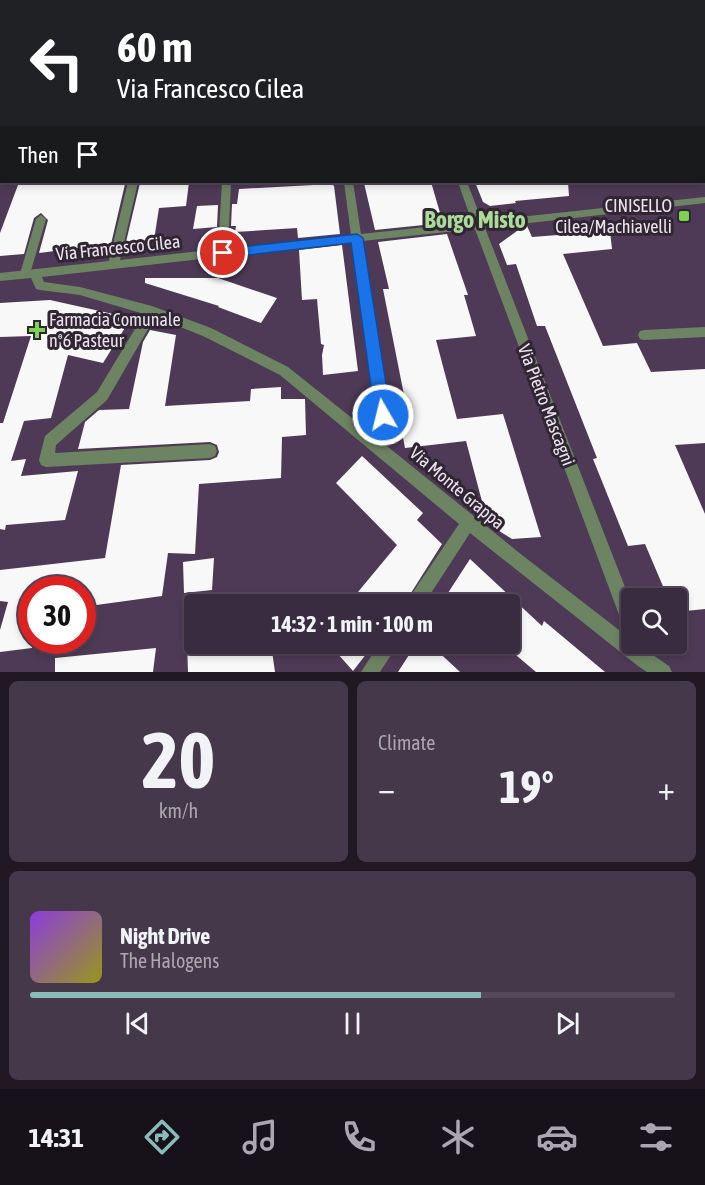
<!DOCTYPE html>
<html lang="en">
<head>
<meta charset="utf-8">
<style>
	:root { --surface:#3a2c40; --page:#45384b; --text:#f1f3f6; --muted:#aba7b1; --line:#544859; --accent:#8bbbb9 }
	body { margin:0; font-family:"Asap Condensed",sans-serif; background:var(--page); color:var(--text); height:100vh; display:flex; flex-direction:column; font-size:22px; white-space:nowrap }
	* { box-sizing:border-box; margin:0 }
	p { font-size:20px; color:var(--muted) }
	.icon { flex:none; width:33px; height:33px; fill:none; stroke:currentColor; stroke-width:2; stroke-linecap:round; stroke-linejoin:round }
	.map { position:relative; height:672px; overflow:hidden }
	.side { display:flex; flex-direction:column; gap:9px; padding:9px; background:#201823; flex:1 }
	.side>* { flex:none }
	.top-card { position:absolute; left:0px; top:0px; width:705px; height:183px; box-shadow:0 3px 9px #0003,0 0 0 2px var(--line); background:#202124; color:#fff; overflow:hidden }
	.fabs { position:absolute; left:621px; top:588px; display:grid; gap:12px }
	.fabs a { display:grid; place-items:center; width:66px; height:66px; border-radius:6px; background:var(--surface); box-shadow:0 3px 9px #0003,0 0 0 2px var(--line); font-size:30px }
	.speed { position:absolute; left:18px; top:576px; display:flex; gap:12px; font-size:30px; font-weight:700; text-align:center }
	.speed>* { display:grid; place-content:center; width:78px; height:78px; border-radius:50%; background:var(--surface); box-shadow:0 3px 9px #0003,0 0 0 2px var(--line); line-height:1 }
	.speed .limit { border:9px solid #d22; background:#fff; color:#111 }
	.pin { position:absolute; display:grid; place-items:center; width:51px; height:51px; color:#fff; margin:-26px; border:3px solid #fff; border-radius:50%; box-shadow:0 2px 6px #0007 }
	.me { position:absolute; width:66px; margin:-33px; rotate:352deg; stroke-linejoin:round; filter:drop-shadow(0 0 4px #0008) }
	.turn { display:flex; align-items:center; gap:21px; height:126px; padding:0 18px; font-size:27px }
	.turn .icon { width:78px; height:78px; stroke-width:2.5 }
	.turn b { display:block; font-size:42px; line-height:51px }
	.then { display:flex; align-items:center; height:57px; padding:0 18px; background:#0003; gap:12px; font-size:22px }
	.big { font-size:45px; font-weight:700; line-height:1.1 }
	.side .tile { flex:1; display:flex; flex-direction:column; justify-content:center; gap:9px; min-width:0; padding:0 21px; border-radius:9px; background:var(--page) }
	.side .dial { align-items:center; gap:0 }
	.dial b { font-size:78px; line-height:1 }
	.song { display:flex; align-items:center; gap:18px }
	.cover { width:72px; height:72px; border-radius:9px; background:linear-gradient(135deg,hsl(270 70% 55%),hsl(60 70% 35%)) }
	.played { height:6px; border-radius:3px; background:linear-gradient(90deg,var(--accent) 70%,var(--line) 70%) }
	.keys { display:flex; justify-content:space-around; direction:ltr }
	.heat { display:flex; justify-content:space-between; align-items:center; font-size:33px; direction:ltr }
	.side .tiles { flex:1; display:grid; gap:9px; grid-template-columns:1fr 1fr }
	.tile:last-child { grid-column:span 2 }
	.trip { position:absolute; left:184px; top:594px; width:336px; height:60px; border-radius:6px; background:var(--surface); box-shadow:0 3px 9px #0003,0 0 0 2px var(--line); font-weight:700; line-height:60px; text-align:center }
	.dock { display:flex; height:96px; justify-content:space-around; align-items:center; background:#17121a; color:var(--muted) }
	.dock .icon { width:42px; height:42px }
	.dock .selected { color:var(--accent) }
	.dock b { font-size:27px; color:var(--text) }
	.map>svg:first-child { display:block }
	.building { fill:#f8f8f8 }
	.lines { fill:none; stroke-linecap:round; stroke-linejoin:round }
	.lane { fill:#6d8463; fill-rule:evenodd }
	.street { fill:#6d8463; fill-rule:evenodd }
	.route { fill:#1a73e8; stroke:#114b97; stroke-width:1.5 }
	.poi-dot { fill:#7ed153; stroke:#2f2632; stroke-width:2 }
	.labels { text-anchor:middle; stroke-width:6; stroke-linejoin:round; paint-order:stroke }
	.poi-label { font-size:18px; fill:#ede1f1; stroke:#2f2632; text-anchor:end }
	.street-label { font-size:18px; fill:#ede1f1; stroke:#2f2632 }
	.district-label { font-size:24px; font-weight:bold; fill:#abd998; stroke:#2f2632 }
</style>
</head>
<body>
<div class="map">
<svg width="705" height="672" viewBox="0 0 705 672">
	<rect width="100%" height="100%" fill="#4e3a56"/>
	<path class="building" d="M 54,182 L 124,182 L 123,184 L 125,184 L 111,244 L 39,253 L 48,220 L 41,213 L 34,218 L 24,254 L 0,256 L 0,233 L 18,185 Z
		M 189,182 L 186,206 L 159,208 L 154,240 L 126,242 L 140,183 Z
		M 384,182 L 431,182 L 443,223 L 375,230 L 364,183 Z
		M 475,182 L 568,182 L 569,196 L 515,201 L 516,203 L 490,206 L 483,202 Z
		M 332,184 L 334,186 L 340,234 L 298,238 L 297,228 L 235,232 L 236,226 L 231,226 L 232,204 L 237,204 L 239,189 Z
		M 218,205 L 217,227 L 193,229 L 197,206 Z
		M 524,226 L 527,226 L 532,237 L 610,231 L 612,249 L 563,254 L 603,346 L 637,343 L 651,372 L 705,369 L 705,443 L 675,445 L 705,514 L 705,609 L 676,612 L 676,598 L 668,598 L 645,544 L 628,546 L 593,459 L 597,458 L 545,326 L 537,326 L 516,264 L 507,265 L 499,244 Z
		M 447,234 L 468,295 L 464,295 L 476,336 L 436,340 L 457,419 L 503,414 L 541,537 L 512,539 L 488,524 L 466,441 L 405,448 L 397,406 L 406,405 L 383,289 L 389,289 L 378,242 Z
		M 342,245 L 358,371 L 323,375 L 322,355 L 324,345 L 321,344 L 317,299 L 302,300 L 299,250 Z
		M 145,278 L 218,278 L 277,298 L 261,323 L 218,307 L 219,306 L 145,283 Z
		M 50,300 L 131,318 L 103,363 L 68,355 L 51,418 L 24,421 L 11,461 L 26,459 L 21,476 L 78,471 L 65,520 L 6,525 L 5,530 L 0,529 L 0,423 L 3,423 L 31,336 L 0,337 L 0,303 Z
		M 150,330 L 176,335 L 165,406 L 250,401 L 251,389 L 281,387 L 281,399 L 305,399 L 306,435 L 282,437 L 281,478 L 199,484 L 195,554 L 168,553 L 162,596 L 82,607 L 82,590 L 32,590 L 32,648 L 0,652 L 0,630 L 8,602 L 0,601 L 0,570 L 105,558 L 121,465 L 210,460 L 217,457 L 219,452 L 217,445 L 210,442 L 78,449 L 85,422 L 99,410 L 129,409 L 143,342 Z
		M 362,456 L 423,513 L 417,520 L 442,544 L 404,604 L 348,604 L 397,545 L 336,483 Z
		M 214,558 L 212,590 L 184,593 L 183,562 Z
		M 470,559 L 542,626 L 544,621 L 605,672 L 536,672 L 510,650 L 510,604 L 456,604 L 446,596 Z
		M 187,644 L 271,644 L 275,672 L 188,672 Z
		M 329,644 L 374,644 L 353,671 Z
		M 416,644 L 430,644 L 460,672 L 398,672 Z
		M 156,648 L 153,672 L 55,672 L 55,658 Z"/>
	<g class="lines">
		<path class="lane" d="M 41,215 L 46,219 L 30,274 L 25,278 L 20,274 L 36,219 Z"/>
		<path class="street" d="M 129,0 L 135,0 L 128,2 Z
			M 393,0 L 399,0 L 399,2 L 393,2 Z
			M 704,61 L 705,61 L 705,65 L 704,65 Z
			M 0,80 L 2,80 L 0,85 Z
			M 0,177 L 2,182 L 5,182 L 0,183 Z
			M 128,182 L 138,182 L 120,260 L 218,249 L 222,182 L 231,182 L 228,248 L 351,235 L 344,182 L 353,182 L 361,234 L 472,222 L 458,182 L 467,182 L 482,221 L 705,197 L 705,203 L 485,228 L 632,605 L 632,636 L 626,634 L 624,628 L 475,229 L 362,241 L 390,415 L 377,438 L 522,555 L 632,640 L 632,644 L 637,644 L 669,666 L 672,672 L 647,672 L 638,666 L 470,533 L 424,604 L 407,604 L 409,598 L 459,524 L 280,375 L 203,336 L 155,317 L 107,400 L 56,445 L 55,453 L 210,444 L 215,446 L 217,451 L 215,456 L 210,458 L 46,467 L 41,465 L 39,460 L 45,436 L 97,392 L 144,314 L 80,295 L 40,290 L 36,289 L 31,278 L 0,281 L 0,273 L 109,261 ZM 352,242 L 376,414 L 367,430 L 288,367 L 211,328 L 152,306 L 80,287 L 44,282 L 42,277 Z
			M 705,327 L 705,337 L 644,340 L 640,339 L 638,335 L 640,331 L 644,330 Z
			M 379,644 L 398,644 L 380,672 L 361,672 Z"/>
	</g>
	<path class="route" d="M 357,234 L 363,238 L 391,415 L 388,420 L 383,422 L 378,420 L 375,415 L 351,243 L 223,258 L 217,253 L 223,249 Z"/>
	<g class="poi-dot">
		<rect x="678" y="210" width="12" height="12" rx="3"/>
		<path d="M34 321h6v6h6v6h-6v6h-6v-6h-6v-6h6z"/>
	</g>
	<g class="labels">
		<g class="poi-label">
			<text x="672" y="212">CINISELLO<tspan x="672" dy="21">Cilea/Machiavelli</tspan></text>
			<text x="49" y="326" text-anchor="start">Farmacia Comunale<tspan x="49" dy="21">n°6 Pasteur</tspan></text>
		</g>
		<g class="street-label">
			<text transform="translate(118 248) rotate(-6)" y="6">Via Francesco Cilea</text>
			<text transform="translate(546 405) rotate(69)" y="6">Via Pietro Mascagni</text>
			<text transform="translate(457 488) rotate(40)" y="6">Via Monte Grappa</text>
		</g>
		<g class="district-label">
			<text x="475" y="228">Borgo Misto</text>
		</g>
	</g>
</svg>
<div class="fabs">
<a><svg class="icon" aria-label="search" viewBox="0 0 24 24"><circle cx="10" cy="10" r="6"/><path d="M15 15l6 6"/></svg></a>
</div>
<div class="speed"><div class="limit">30</div></div>
<div class="pin" style="left:223px;top:253px;background:#d93025"><svg class="icon" aria-label="arrive" viewBox="0 0 24 24"><path d="M6 21V4h12l-3 4 3 4H6"/></svg></div>
<svg class="me" style="left:383px;top:415px" viewBox="-20 -20 40 40"><circle r="17" fill="#1a73e8" stroke="#fff" stroke-width="3"/><path d="M0-11L8 9 0 5-8 9z" fill="#fff"/></svg>
<div class="trip">14:32 · 1 min · 100 m</div>
<div class="top-card">
<div class="turn"><svg class="icon" aria-label="left" viewBox="0 0 24 24"><path d="M17 20v-9H6M10 6l-5 5 5 5"/></svg><div><b>60 m</b>Via Francesco Cilea</div></div>
<div class="then">Then<svg class="icon" aria-label="arrive" viewBox="0 0 24 24"><path d="M6 21V4h12l-3 4 3 4H6"/></svg></div>
</div>
</div>
<section class="side">
<div class="tiles">
<div class="tile dial"><b>20</b><p>km/h</p></div>
<div class="tile"><p>Climate</p>
<div class="heat"><a>−</a><b class="big">19°</b><a>+</a></div>
</div>
<div class="tile">
<div class="song"><i class="cover"></i><div><b>Night Drive</b><p>The Halogens</p></div></div>
<div class="played"></div>
<div class="keys"><svg class="icon" aria-label="previous" viewBox="0 0 24 24"><path d="M18 5L8 12l10 7zM5 5v14"/></svg><svg class="icon" aria-label="pause" viewBox="0 0 24 24"><path d="M8 5v14M16 5v14"/></svg><svg class="icon" aria-label="next" viewBox="0 0 24 24"><path d="M6 5l10 7-10 7zM19 5v14"/></svg></div>
</div>
</div>
</section>
<nav class="dock">
<b>14:31</b>
<svg class="icon selected" aria-label="directions" viewBox="0 0 24 24"><path d="M12 3l9 9-9 9-9-9zM9 14v-3h6M13 9l2 2-2 2"/></svg>
<svg class="icon" aria-label="music" viewBox="0 0 24 24"><path d="M9 18V5l10-2v13"/><circle cx="6" cy="18" r="3"/><circle cx="16" cy="16" r="3"/></svg>
<svg class="icon" aria-label="phone" viewBox="0 0 24 24"><path d="M5 4h4l2 5-3 2q2 4 5 5l2-3 5 2v4C11 20 4 13 5 4z"/></svg>
<svg class="icon" aria-label="climate" viewBox="0 0 24 24"><path d="M12 3v18M4 7l16 10M4 17L20 7"/></svg>
<svg class="icon" aria-label="car" viewBox="0 0 24 24"><path d="M5 17H2v-5l4-1 3-4h7l3 4 3 1v5h-3M9 17h6M6 11h13"/><circle cx="7" cy="17" r="2"/><circle cx="17" cy="17" r="2"/></svg>
<svg class="icon" aria-label="filters" viewBox="0 0 24 24"><path d="M4 7h16M4 17h16"/><circle cx="9" cy="7" r="2"/><circle cx="15" cy="17" r="2"/></svg>
</nav>
</body>
</html>
